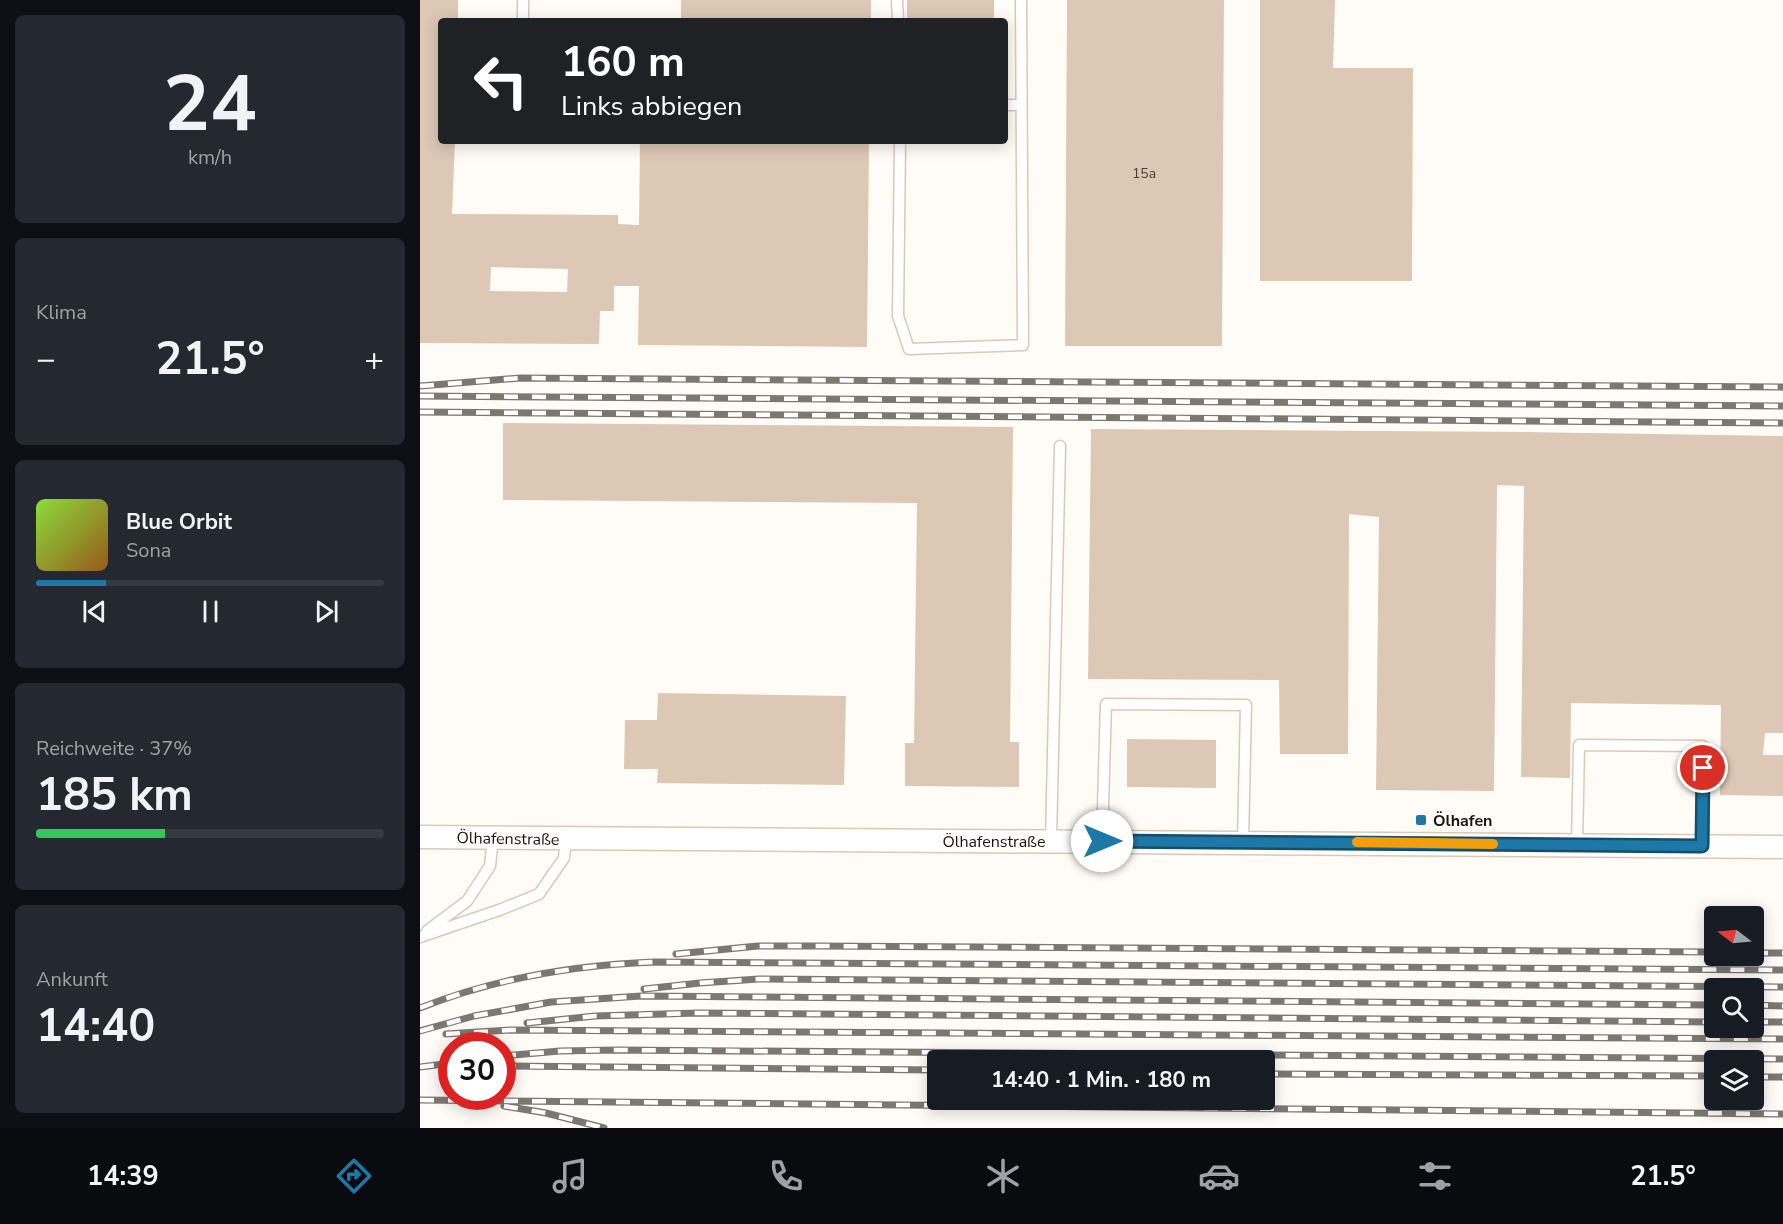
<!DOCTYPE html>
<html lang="de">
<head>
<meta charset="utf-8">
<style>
	:root { --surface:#171b24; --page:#242831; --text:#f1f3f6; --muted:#9ea1a6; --line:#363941; --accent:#1e78a7 }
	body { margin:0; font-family:"Nunito Sans",sans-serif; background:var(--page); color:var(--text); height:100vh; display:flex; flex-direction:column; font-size:22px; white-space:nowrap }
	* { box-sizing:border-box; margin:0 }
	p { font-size:20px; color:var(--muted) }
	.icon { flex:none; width:33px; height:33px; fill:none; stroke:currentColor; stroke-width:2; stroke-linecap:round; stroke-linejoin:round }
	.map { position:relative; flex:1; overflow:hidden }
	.details { display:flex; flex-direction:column; gap:15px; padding:15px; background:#0d0f14; width:420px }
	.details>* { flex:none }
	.top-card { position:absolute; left:18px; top:18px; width:570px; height:126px; border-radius:6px; box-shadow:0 3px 15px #0003; background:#202124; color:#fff; overflow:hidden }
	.needle { width:39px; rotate:286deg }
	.tools { position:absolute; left:1284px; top:906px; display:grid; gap:12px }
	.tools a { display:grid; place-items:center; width:60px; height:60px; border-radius:6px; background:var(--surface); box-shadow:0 3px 15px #0003; font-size:30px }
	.speed { position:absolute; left:18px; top:1032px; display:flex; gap:12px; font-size:30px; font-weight:700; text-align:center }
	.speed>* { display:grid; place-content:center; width:78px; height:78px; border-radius:50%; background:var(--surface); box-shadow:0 3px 15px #0003; line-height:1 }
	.speed .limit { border:9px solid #d22; background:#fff; color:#111 }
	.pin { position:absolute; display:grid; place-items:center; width:51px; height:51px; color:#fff; margin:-26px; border:3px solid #fff; border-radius:50%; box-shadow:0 2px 6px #0007 }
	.me { position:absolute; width:66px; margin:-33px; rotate:90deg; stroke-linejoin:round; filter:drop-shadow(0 0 4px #0008) }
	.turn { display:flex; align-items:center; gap:21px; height:126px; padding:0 24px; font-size:27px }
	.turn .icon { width:78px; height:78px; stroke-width:2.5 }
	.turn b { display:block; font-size:42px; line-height:51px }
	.big { font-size:45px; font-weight:700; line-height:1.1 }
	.details .tile { flex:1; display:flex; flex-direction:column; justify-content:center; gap:9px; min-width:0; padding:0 21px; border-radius:9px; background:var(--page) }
	.details .dial { align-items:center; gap:0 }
	.dial b { font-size:78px; line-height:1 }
	.song { display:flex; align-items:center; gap:18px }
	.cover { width:72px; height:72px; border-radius:9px; background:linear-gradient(135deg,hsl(90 70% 55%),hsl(30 70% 35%)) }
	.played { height:6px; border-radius:3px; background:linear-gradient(90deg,var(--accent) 20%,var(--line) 20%) }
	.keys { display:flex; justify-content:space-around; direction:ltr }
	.heat { display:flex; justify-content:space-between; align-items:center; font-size:33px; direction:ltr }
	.charge { height:9px; border-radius:4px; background:linear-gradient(90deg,#34c759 37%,var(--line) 0) }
	.trip { position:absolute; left:507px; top:1050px; width:348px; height:60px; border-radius:6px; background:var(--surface); box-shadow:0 3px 15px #0003; font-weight:700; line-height:60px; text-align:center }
	.tabs { display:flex; height:96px; justify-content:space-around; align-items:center; background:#090b0e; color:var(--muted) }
	.tabs .icon { width:42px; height:42px }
	.tabs .on { color:var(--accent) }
	.tabs b { font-size:27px; color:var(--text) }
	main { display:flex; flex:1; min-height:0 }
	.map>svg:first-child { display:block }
	.building { fill:#ddc8b5; fill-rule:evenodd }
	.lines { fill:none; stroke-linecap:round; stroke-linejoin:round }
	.service-casing { stroke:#dbc9b4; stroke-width:13 }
	.minor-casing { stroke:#dbc9b4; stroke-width:25 }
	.service { stroke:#fff; stroke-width:10 }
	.minor { stroke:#fff; stroke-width:22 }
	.rail-casing { stroke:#7c7771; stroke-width:7 }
	.rail { stroke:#fff; stroke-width:4.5; stroke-dasharray:14; stroke-linecap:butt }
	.route-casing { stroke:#144e6d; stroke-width:15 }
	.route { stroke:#1e78a7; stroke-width:10 }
	.slow { stroke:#f59e0b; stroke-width:10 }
	.poi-dot { fill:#1e78a7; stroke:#fff; stroke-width:2 }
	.labels { text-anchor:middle; stroke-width:4.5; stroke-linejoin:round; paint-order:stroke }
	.number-label { font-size:14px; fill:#4a4036 }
	.poi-label { font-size:16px; font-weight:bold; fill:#19130b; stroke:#fff; text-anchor:start }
	.street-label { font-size:16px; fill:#19130b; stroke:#fff }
</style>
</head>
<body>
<main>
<section class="details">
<div class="tile dial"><b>24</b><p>km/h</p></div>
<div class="tile"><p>Klima</p>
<div class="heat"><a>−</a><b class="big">21.5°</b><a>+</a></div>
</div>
<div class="tile">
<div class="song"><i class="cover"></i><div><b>Blue Orbit</b><p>Sona</p></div></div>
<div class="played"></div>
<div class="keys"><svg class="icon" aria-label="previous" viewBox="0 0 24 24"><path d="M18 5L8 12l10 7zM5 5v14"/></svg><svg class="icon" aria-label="pause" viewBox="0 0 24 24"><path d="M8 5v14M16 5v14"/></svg><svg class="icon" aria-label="next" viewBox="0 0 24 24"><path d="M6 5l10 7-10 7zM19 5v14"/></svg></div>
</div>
<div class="tile"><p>Reichweite · 37%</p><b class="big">185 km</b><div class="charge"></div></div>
<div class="tile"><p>Ankunft</p><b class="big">14:40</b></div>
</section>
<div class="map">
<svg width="1363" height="1128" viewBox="0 0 1363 1128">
	<rect width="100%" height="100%" fill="#fffbf7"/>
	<path class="building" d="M 0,0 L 38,0 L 38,21 L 21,21 L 21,141 L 35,141 L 32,214 L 198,215 L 198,224 L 219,225 L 220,141 L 449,141 L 447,347 L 218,345 L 219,286 L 194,286 L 194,311 L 180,311 L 179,344 L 0,343 ZM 71,267 L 148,269 L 147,292 L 70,291 Z
		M 261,0 L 451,0 L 451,21 L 261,21 Z
		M 487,0 L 574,0 L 574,21 L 487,21 Z
		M 647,0 L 804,0 L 802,346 L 645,346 Z
		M 840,0 L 915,0 L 913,68 L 993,68 L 992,281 L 840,281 Z
		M 83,423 L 593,427 L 590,742 L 599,742 L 599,787 L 485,786 L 485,743 L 494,743 L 497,503 L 83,500 Z
		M 671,429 L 1104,432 L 1363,436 L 1363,733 L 1345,733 L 1343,755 L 1363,755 L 1363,796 L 1300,795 L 1301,705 L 1151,703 L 1150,778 L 1101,777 L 1104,486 L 1077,485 L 1074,791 L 956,790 L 959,517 L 929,514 L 928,754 L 860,754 L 859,680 L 668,679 Z
		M 238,693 L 426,696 L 424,785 L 237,783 L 238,769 L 204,769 L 205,720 L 237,720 Z
		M 707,739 L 796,740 L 796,788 L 707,787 Z"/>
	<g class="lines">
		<defs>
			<path id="service" d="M 477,0 L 478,21
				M 103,21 L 103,0
				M 585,105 L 601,105
				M 480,141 L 478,316 L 489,349 L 603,345 L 601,0
				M 631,841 L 640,446
				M 682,841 L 686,704 L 826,705 L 823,842
				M 1157,845 L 1159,745 L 1283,746 L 1283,846
				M 7,931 L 47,901 L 70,866 L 73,838
				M 0,937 L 82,909 L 119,894 L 144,858 L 146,839"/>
			<path id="minor" d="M 0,837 L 1363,847"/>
		</defs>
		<use href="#service" class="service-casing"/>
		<use href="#minor" class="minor-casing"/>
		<use href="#service" class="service"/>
		<use href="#minor" class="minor"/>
		<defs>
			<path id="rail" d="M 0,386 L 100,378 L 1363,387
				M 0,396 L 1363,406
				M 0,412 L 1363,423
				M 1334,953 L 1363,953
				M 256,954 L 338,946 L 396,946 L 1294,952
				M 224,989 L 280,983 L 339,979 L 1363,987
				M 1334,1005 L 1363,1006
				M 0,1008 C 73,979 155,965 234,962 L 1363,970
				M 1334,1022 L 1363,1022
				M 107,1023 L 175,1016 L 278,1013 L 1294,1022
				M 0,1031 L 54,1016 L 131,1002 L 221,996 L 1294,1005
				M 26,1034 L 90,1030 L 1363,1039
				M 82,1056 L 140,1051 L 198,1050 L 1363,1059
				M 82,1066 L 518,1070
				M 0,1067 L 32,1063
				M 844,1074 L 1294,1076
				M 1334,1077 L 1363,1077
				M 0,1100 L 1363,1114
				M 84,1106 L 126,1113 L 184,1128"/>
		</defs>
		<use href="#rail" class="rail-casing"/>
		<use href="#rail" class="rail"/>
	</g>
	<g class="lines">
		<defs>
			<path id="route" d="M 682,841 L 1282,846 L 1283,768"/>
		</defs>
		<use href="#route" class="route-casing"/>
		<use href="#route" class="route"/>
		<path class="slow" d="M 937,842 L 1073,844"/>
	</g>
	<rect class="poi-dot" x="995" y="814" width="12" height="12" rx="3"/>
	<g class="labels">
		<g class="number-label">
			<text x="724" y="178">15a</text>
		</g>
		<g class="poi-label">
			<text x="1013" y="826">Ölhafen</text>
		</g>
		<g class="street-label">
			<text transform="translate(88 838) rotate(1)" y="6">Ölhafenstraße</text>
			<text x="574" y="847">Ölhafenstraße</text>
		</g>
	</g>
</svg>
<div class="tools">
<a><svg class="needle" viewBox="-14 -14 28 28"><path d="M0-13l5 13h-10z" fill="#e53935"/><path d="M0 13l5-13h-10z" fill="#9ea1a6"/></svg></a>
<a><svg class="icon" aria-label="search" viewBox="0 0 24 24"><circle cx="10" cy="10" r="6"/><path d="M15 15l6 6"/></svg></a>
<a><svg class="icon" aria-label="layers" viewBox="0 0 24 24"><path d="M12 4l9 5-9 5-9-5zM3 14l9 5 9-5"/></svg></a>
</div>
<div class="speed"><div class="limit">30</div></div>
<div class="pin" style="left:1283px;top:768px;background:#d93025"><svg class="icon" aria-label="arrive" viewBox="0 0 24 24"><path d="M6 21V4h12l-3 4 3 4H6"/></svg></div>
<svg class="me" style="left:682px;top:841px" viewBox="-20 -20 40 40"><circle r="19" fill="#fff"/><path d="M0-13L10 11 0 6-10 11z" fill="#1e78a7"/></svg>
<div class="trip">14:40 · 1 Min. · 180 m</div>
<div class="top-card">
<div class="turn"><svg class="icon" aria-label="left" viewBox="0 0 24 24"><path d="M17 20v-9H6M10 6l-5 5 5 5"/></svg><div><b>160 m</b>Links abbiegen</div></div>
</div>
</div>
</main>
<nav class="tabs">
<b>14:39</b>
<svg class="icon on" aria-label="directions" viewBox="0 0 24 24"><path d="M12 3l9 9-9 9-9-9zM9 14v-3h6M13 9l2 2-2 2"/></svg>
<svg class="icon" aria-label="music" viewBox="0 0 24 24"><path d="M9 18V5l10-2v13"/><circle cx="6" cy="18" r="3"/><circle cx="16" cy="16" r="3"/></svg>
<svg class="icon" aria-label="phone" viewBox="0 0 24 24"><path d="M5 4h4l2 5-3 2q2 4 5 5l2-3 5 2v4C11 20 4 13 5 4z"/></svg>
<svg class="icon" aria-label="climate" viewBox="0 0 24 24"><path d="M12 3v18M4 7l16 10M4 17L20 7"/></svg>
<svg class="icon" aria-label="car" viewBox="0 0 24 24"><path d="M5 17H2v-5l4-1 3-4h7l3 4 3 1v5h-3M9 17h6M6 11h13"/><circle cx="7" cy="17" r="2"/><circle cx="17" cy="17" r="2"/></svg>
<svg class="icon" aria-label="filters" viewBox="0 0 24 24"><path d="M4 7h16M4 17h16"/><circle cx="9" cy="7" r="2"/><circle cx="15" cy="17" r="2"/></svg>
<b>21.5°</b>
</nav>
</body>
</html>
